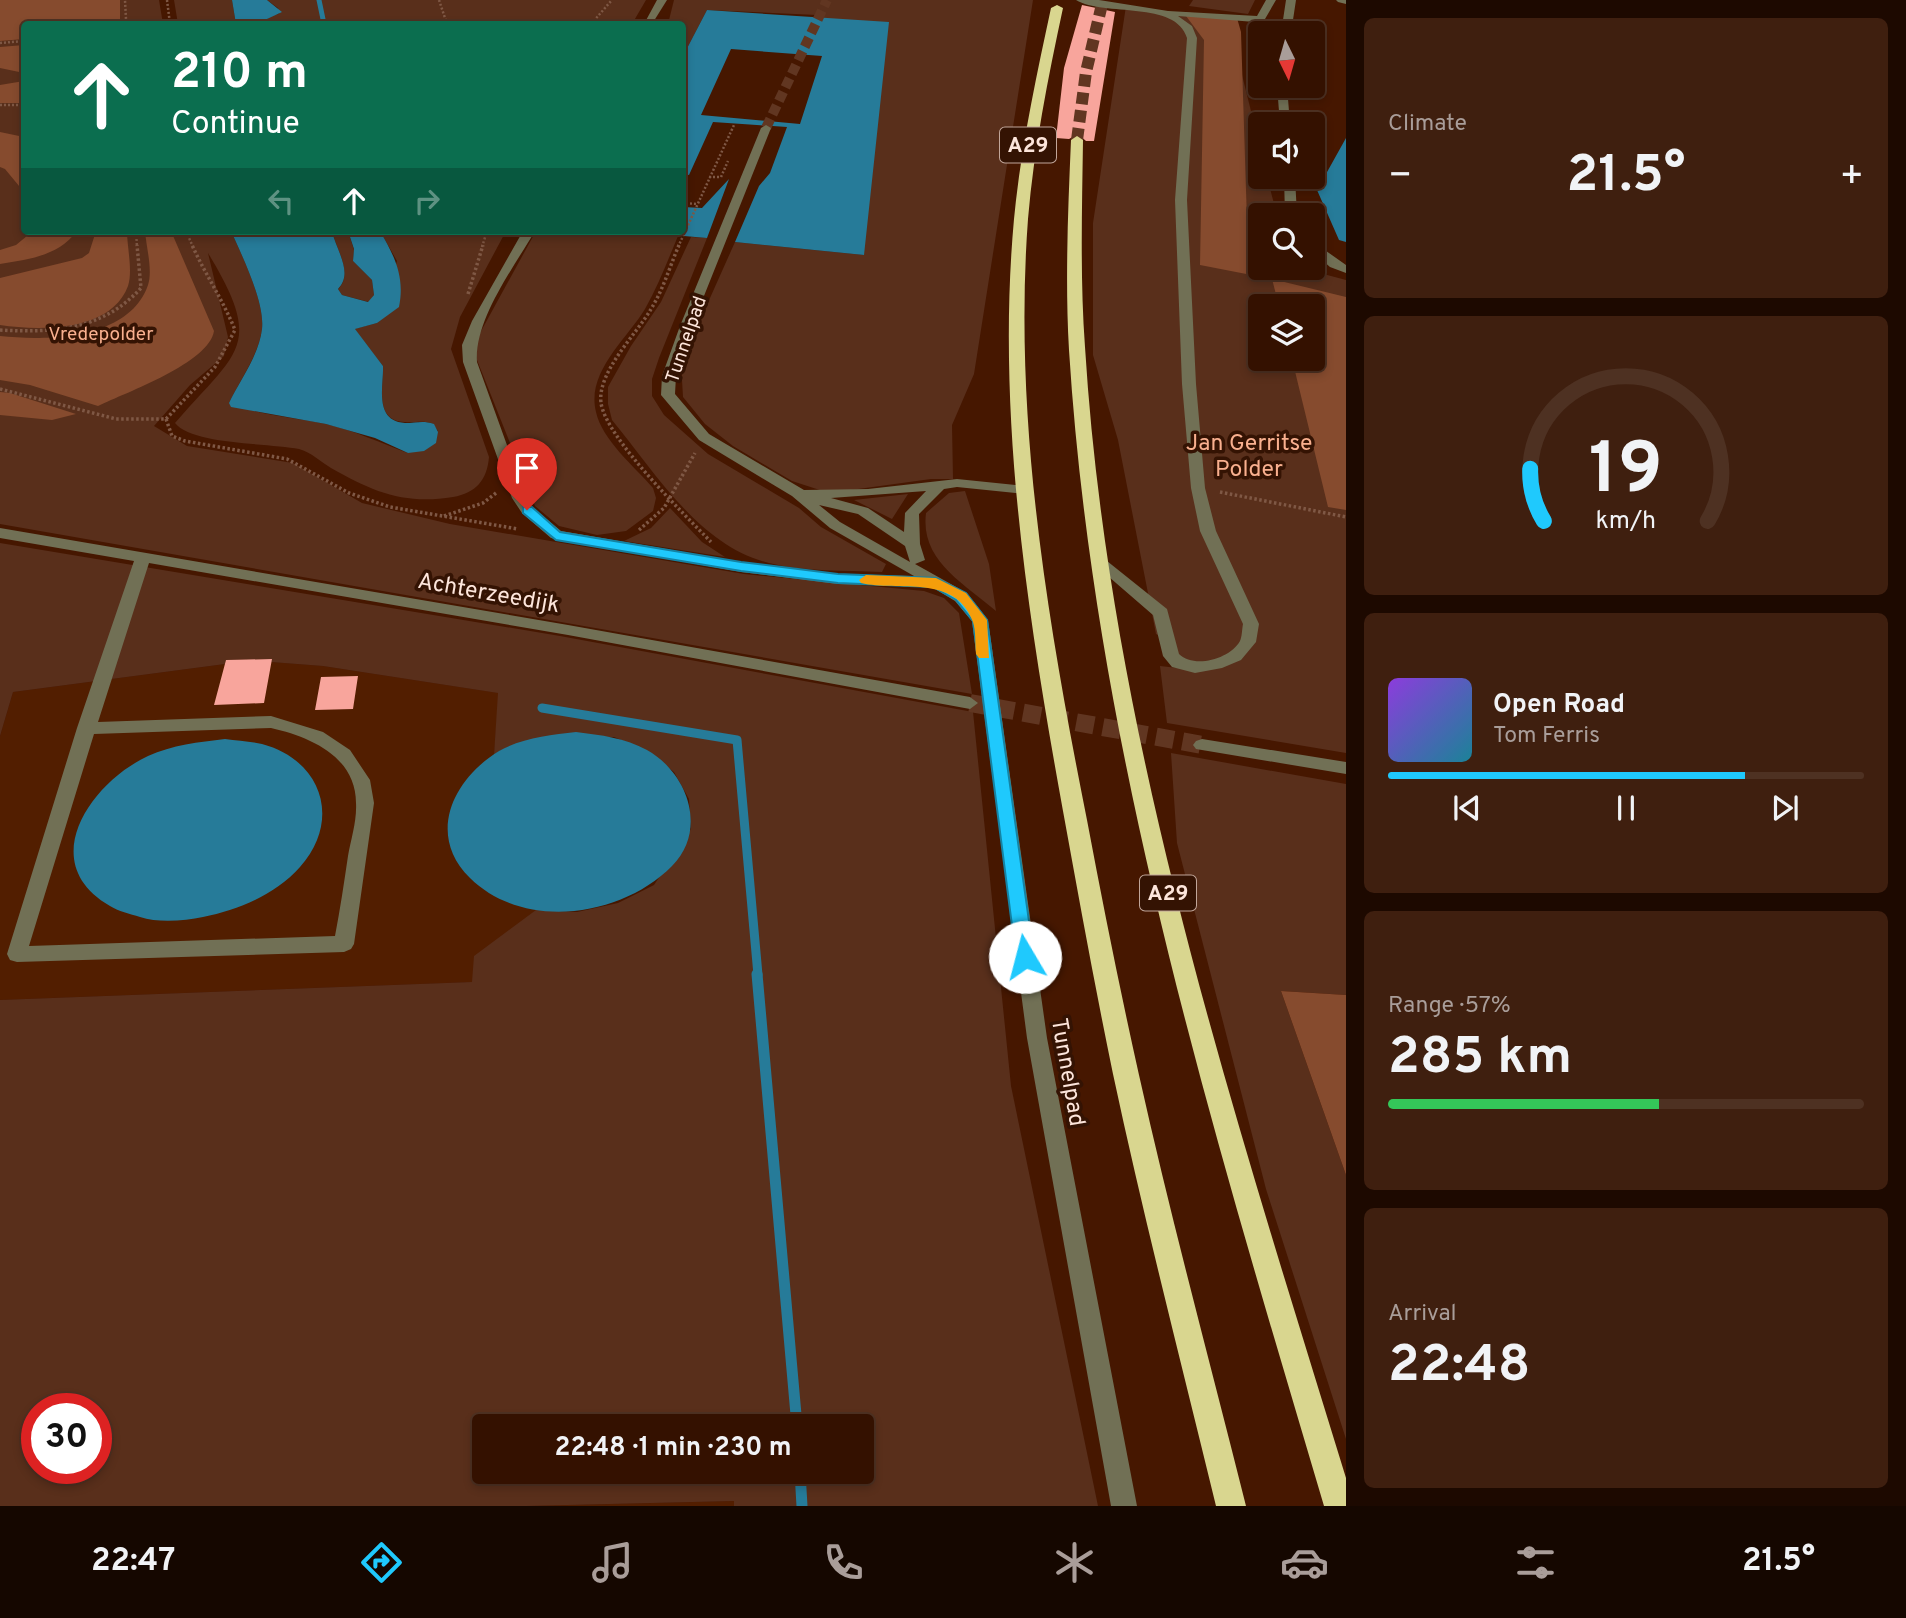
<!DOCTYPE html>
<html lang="en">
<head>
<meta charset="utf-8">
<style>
	:root { --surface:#341100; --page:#3f1f0f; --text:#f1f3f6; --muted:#a99d99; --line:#4e3122; --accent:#1fc9fd }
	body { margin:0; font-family:Overpass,sans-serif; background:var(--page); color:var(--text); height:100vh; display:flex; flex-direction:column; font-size:26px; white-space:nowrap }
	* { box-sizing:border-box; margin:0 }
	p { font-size:23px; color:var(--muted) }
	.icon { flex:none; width:38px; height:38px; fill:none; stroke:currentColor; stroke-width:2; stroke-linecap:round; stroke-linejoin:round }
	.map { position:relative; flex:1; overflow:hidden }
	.details { display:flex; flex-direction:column; gap:18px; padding:18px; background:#1d0900; width:560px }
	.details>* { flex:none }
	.hud { position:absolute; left:21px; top:21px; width:665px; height:214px; border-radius:7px; box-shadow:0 4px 10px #0003,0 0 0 2px var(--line); background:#0b6e4f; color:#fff; overflow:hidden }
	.needle { width:46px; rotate:175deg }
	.controls { position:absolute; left:1248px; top:21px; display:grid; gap:14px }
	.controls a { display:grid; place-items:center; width:77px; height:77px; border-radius:7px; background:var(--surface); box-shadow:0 4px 10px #0003,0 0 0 2px var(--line); font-size:35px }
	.speed { position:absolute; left:21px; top:1393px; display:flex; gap:14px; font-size:35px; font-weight:700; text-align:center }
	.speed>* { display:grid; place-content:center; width:91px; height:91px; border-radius:50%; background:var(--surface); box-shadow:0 4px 10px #0003,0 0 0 2px var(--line); line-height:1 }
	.speed .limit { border:10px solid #d22; background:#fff; color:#111 }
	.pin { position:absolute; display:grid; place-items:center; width:60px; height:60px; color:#fff; margin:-72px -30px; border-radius:50% 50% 50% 0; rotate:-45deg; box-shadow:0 0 7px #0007 }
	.pin .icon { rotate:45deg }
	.me { position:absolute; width:77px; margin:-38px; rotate:352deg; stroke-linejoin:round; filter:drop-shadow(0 0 5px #0008) }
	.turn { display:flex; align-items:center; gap:24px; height:147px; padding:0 35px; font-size:32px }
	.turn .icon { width:91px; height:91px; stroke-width:2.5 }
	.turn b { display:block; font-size:49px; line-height:60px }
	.lanes { display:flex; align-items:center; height:66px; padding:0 35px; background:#0003; justify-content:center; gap:35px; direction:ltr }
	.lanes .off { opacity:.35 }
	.big { font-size:52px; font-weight:700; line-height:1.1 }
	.details .widget { flex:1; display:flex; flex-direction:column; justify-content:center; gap:10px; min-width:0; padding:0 24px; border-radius:10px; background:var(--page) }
	.details .dial { align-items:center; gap:0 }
	.dial svg { height:182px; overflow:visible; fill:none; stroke:var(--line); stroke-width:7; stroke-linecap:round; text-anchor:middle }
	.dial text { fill:var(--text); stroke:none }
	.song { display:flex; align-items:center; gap:21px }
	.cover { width:84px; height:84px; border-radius:10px; background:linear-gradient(135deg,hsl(270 70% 55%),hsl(190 70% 35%)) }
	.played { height:7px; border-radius:4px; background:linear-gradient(90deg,var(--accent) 75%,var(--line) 75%) }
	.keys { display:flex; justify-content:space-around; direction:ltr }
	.heat { display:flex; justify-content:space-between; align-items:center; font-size:38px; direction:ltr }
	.charge { height:10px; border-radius:5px; background:linear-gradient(90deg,#34c759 57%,var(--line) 0) }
	.trip { position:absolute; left:472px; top:1414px; width:402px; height:70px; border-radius:7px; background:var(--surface); box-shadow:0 4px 10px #0003,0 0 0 2px var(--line); font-weight:700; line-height:70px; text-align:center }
	.menu { display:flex; height:112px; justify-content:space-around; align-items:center; background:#150700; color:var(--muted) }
	.menu .icon { width:49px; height:49px }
	.menu .selected { color:var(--accent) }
	.menu b { font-size:32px; color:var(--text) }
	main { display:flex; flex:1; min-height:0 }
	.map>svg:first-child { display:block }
	.built { fill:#521e00 }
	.green { fill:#592f1b; fill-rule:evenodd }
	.forest { fill:#864b2e }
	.water { fill:#267b99; fill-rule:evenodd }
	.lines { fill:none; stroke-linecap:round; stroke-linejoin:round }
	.stream-far2 { stroke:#267b99; stroke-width:5 }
	.stream-far1 { stroke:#267b99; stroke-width:9 }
	.stream { stroke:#267b99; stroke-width:11 }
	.building { fill:#f8a59c }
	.minor-tunnel-far1 { stroke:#613621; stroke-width:10; stroke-dasharray:10 5; stroke-linecap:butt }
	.minor-tunnel { stroke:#613621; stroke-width:18; stroke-dasharray:18 9; stroke-linecap:butt }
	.highway-tunnel { stroke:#613621; stroke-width:12; stroke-dasharray:12 6; stroke-linecap:butt }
	.path-far1 { stroke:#7f5845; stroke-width:2.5; stroke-dasharray:2 2; stroke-linecap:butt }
	.path { stroke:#7f5845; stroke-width:3.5; stroke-dasharray:2.5 2.5; stroke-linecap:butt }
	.minor { fill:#717055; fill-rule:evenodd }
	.highway { fill:#d9d68f; fill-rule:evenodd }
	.route { fill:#1fc9fd; stroke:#1483a4; stroke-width:2 }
	.slow { fill:#f59e0b }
	.labels { text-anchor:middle; stroke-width:7; stroke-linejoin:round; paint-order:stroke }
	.far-park-label { font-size:19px; fill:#f9b08f; stroke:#341303 }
	.far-street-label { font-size:19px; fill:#fde5db; stroke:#341303 }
	.shield { fill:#341303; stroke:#c1a69a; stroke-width:2 }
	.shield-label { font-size:21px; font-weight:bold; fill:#fde5db }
	.park-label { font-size:23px; fill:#f9b08f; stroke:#341303 }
	.street-label { font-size:23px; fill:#fde5db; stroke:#341303 }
</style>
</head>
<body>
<main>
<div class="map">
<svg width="1346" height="1506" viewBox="0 0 1346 1506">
	<rect width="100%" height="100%" fill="#461700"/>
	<path class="built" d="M 272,659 L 272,662 L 323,666 L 499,693 L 494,755 L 674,772 L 473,982 L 0,1000 L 0,736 L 13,692 L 225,664 L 226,660 Z
		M 734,1501 L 734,1506 L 527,1506 Z"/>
	<path class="green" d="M 0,0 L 159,0 L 163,24 L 24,24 L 24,231 L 231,231 C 242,256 265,302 262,329 C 259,354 240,380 229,403 C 261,416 293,417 326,424 C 355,431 381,443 408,453 L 438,431 L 433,424 C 423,420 416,423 405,422 C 373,421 384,384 383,366 L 354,329 L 377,323 L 397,261 L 380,231 L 506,231 L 460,317 L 451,349 L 489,457 C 487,480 476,493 453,497 C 405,505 373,492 331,468 C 321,462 311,452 299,449 C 270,443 192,445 175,423 C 238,350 265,347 208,253 L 228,337 L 224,356 L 190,385 L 154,426 L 187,446 L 293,463 L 362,503 L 450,524 L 744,574 L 924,591 L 944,598 L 959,613 L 972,694 L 0,524 Z
		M 174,0 L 232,0 L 236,24 L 178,24 Z
		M 267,0 L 646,0 L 632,24 L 272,24 L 267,19 L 270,15 L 279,14 L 278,8 Z
		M 674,0 L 1033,0 L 974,374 L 952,425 L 953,479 L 931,479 L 829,493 L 792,481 L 733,446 L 705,424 L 683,397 L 681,363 L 735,242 L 864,255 L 817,15 L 707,10 L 683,56 L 682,24 L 668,24 Z
		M 1193,0 L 1255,0 L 1248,14 L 1189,6 Z
		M 1126,6 L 1228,19 L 1260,147 L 1260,177 L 1267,177 L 1277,215 L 1260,215 L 1260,268 L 1301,268 L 1346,280 L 1346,753 L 1167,723 L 1160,666 L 1178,668 L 1175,643 L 1156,634 L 1118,440 L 1093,355 L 1093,223 ZM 1260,306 L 1312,306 L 1312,359 L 1260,359 Z
		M 332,231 L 348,231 L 354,250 L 353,261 L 372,280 L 374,295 L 369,302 L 342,295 L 338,289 C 354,274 336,249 332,231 Z
		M 536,231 L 626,231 L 678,236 C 668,260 658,286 645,309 C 627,339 586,372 596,412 C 602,440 635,467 653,488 L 656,498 L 653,511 L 626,531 L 597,535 L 559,526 L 535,506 L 477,360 L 475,347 L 480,333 Z
		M 691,237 L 707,238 L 659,358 L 652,379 L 652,396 L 664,415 L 708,454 L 799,508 L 821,527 L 886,564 L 882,572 C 844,570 805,572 769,563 C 699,546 655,472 612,420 L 608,404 L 608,387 L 631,346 L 661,302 Z
		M 965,491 L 989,564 L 996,611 C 964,583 920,561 926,513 L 949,493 Z
		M 908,494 L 892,519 L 854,500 Z
		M 670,508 L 702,542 L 725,557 L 624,541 L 651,528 Z
		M 0,543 L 560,636 L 973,712 L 1011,1086 L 1098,1506 L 734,1506 L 734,1501 L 527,1506 L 0,1506 L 0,1000 L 472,982 L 474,956 L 536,910 L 577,912 L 618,903 L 654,885 L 691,829 L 689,799 L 674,772 L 648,751 L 614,737 L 501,750 L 494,755 L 498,693 L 323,666 L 271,662 L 272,659 L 226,660 L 225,664 L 13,692 L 0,736 ZM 37,1409 L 96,1409 L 96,1468 L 37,1468 ZM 485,1426 L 863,1426 L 863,1472 L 485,1472 Z
		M 1171,753 L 1346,784 L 1346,995 L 1281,991 L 1346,1175 L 1346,1439 L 1266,1189 L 1177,843 Z"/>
	<path class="forest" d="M 0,0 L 120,0 L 120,21 L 117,24 L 24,24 L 24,39 L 0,41 Z
		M 1183,12 L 1237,18 L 1241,32 L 1248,253 L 1272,279 L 1346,297 L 1346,510 L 1328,507 L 1292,359 L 1312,359 L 1312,306 L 1279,306 L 1272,279 L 1200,265 L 1204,40 Z
		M 24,45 L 24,73 L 0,68 L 0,47 Z
		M 24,81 L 24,103 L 0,103 L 0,85 Z
		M 0,132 L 24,137 L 24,192 L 5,169 L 0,167 Z
		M 33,231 L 77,231 C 58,256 30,259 0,264 L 0,250 L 16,245 Z
		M 96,231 L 127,231 C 127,247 133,271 128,286 C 111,332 40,331 0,325 L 0,278 L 82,258 L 89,253 Z
		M 145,231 L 171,231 L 214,331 C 209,363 127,392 98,406 L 30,385 L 0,380 L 0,336 C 47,341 129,340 148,285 C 153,270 146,246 145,231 Z
		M 0,392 L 10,393 L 76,414 L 52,420 L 0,415 Z
		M 1281,991 L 1346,995 L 1346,1175 Z"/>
	<path class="water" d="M 232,0 L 267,0 L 282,12 L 267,19 L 271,24 L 236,24 Z
		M 707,10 L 889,22 L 864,255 L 735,242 L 759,186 L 770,173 L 787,127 L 713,122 L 689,175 L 683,174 L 683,56 ZM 731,49 L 822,56 L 800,124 L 701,115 Z
		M 1346,138 L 1346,242 L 1339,240 L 1317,190 Z
		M 729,179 L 707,238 L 626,231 L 682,231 L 683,207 L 702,208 Z
		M 231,231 L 332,231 C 336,250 354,273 338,289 L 342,295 L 368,302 L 374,295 L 372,280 L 353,261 L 354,249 L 348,231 L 380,231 C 395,257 405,277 399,307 L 377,323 L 355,329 L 383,366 C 384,384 373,421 405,423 C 416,423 423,420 434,424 L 438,432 L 436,443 L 424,451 L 408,453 L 375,438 L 326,424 L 231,407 L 229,403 C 240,380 259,355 262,329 C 265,302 242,256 231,231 Z
		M 576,732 C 601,735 625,738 647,750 C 688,773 708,830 672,866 C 623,916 525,932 470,878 C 426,835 453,779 499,751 C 522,738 550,735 576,732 Z
		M 225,739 C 237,741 250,741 262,744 C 322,760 342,820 300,867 C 275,895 238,910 203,917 C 184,921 158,923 140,917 C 130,914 118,911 110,906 C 35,863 90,783 148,756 C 172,745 199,742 225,739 Z"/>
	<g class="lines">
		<path class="stream-far2" d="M 319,0 L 324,24"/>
		<path class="stream-far1" d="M 542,708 L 737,740 L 758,975"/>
		<path class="stream" d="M 757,974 L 797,1426
			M 800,1472 L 802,1506"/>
	</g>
	<path class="building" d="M 1082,5 L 1115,12 L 1094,141 L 1086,141 L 1078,134 L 1069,139 L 1056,138 L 1064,68 Z
		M 272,659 L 264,703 L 214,705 L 226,660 Z
		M 358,676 L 353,709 L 315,710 L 321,677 Z"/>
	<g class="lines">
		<path class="minor-tunnel-far1" d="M 766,128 L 827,0"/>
		<path class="minor-tunnel" d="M 970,703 L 1202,745"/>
		<path class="highway-tunnel" d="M 1077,140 L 1086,72 L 1103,0"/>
		<path class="path-far1" d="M 167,0 L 170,24
			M 439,0 L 447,24
			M 120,24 L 126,19 L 125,0
			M 591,24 L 612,0
			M 0,43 L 24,41
			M 0,105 L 24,105
			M 709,177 L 721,177 L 728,161
			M 682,203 L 698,204
			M 136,231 L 137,247
			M 186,231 L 193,247
			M 482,247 L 487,231
			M 678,247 L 734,125"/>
		<path class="path" d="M 679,245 C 670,266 663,290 651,309 C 636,335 597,372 601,403 C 606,438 685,515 711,542
			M 468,294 L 483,245
			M 0,330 C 54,333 103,330 141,288 L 137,245
			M 0,389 L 116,419 L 166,419 L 215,367 L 235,330 C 223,300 205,274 192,245
			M 166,419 L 172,436 L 185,441 L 287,459 L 349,493 L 390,507 L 518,529
			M 1220,492 L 1346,517
			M 444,516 L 483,503 L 496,493
			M 639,530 L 664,508 L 695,453"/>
		<path class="minor" d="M 657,0 L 667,0 L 652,24 L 644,24 Z
			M 1076,0 L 1099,0 L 1168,11 L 1257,16 L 1266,0 L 1276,0 L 1265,19 L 1265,33 L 1260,33 L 1260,44 L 1255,41 L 1255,22 L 1178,16 L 1192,26 L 1197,38 L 1187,200 L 1196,384 L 1205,488 L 1216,531 L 1259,624 L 1256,642 L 1241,660 L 1222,668 L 1195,673 L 1172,667 L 1163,656 L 1153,615 L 1094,564 L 1102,559 L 1107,561 L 1167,609 L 1179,654 C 1194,669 1230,659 1240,641 C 1242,637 1242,629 1243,624 L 1200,531 L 1191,488 L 1182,384 L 1175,200 L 1187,38 C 1176,0 1104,17 1076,0 Z
			M 1286,0 L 1296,0 L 1291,33 L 1281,33 Z
			M 1336,0 L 1346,0 L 1346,4 L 1338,2 Z
			M 1277,86 L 1287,86 L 1290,124 L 1280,124 Z
			M 766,125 L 771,128 L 692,326 L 676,376 L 675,394 L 709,434 L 804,490 L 868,489 L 957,479 L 1026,486 L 1033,490 L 1026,494 L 957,487 L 944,489 L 919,514 L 920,544 L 925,560 L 915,564 L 967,593 L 988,620 L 1047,1038 L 1137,1506 L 1111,1506 L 1027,1038 L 972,621 L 955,601 L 932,587 L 838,584 L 741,572 L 551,538 L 522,513 L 512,498 L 463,362 L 462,345 L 472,321 L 523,231 L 535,231 C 514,267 474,320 477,362 L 526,498 L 532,507 L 561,531 L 741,562 L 838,574 L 914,576 L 830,528 L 792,496 L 699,440 L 661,395 L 662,376 L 680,326 L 761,128 ZM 926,491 L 905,513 L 904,532 L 868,508 L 831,498 ZM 819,505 L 858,514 L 905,546 L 910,562 L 840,522 Z
			M 1284,177 L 1295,177 L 1297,215 L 1285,215 Z
			M 1312,241 L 1346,265 L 1346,273 L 1330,267 L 1312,251 Z
			M 0,528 L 568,625 L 970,697 L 978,703 L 970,709 L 568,635 L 149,563 L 98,722 L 271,716 L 323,732 L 350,750 L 370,780 L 374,803 L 354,944 L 351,949 L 344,952 L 17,962 L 10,960 L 7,954 L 77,728 L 134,561 L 0,538 ZM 271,728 C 311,737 356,757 356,803 C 357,821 351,839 348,856 C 344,883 340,910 335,936 L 29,946 L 94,734 Z
			M 1202,739 L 1346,762 L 1346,774 L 1196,749 L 1193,745 L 1196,741 Z"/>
		<path class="highway" d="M 1057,5 L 1063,8 C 1048,78 1034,148 1028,219 C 1013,420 1048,624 1087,820 C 1103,905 1120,990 1139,1075 C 1171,1219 1210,1362 1246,1506 L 1216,1506 C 1181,1362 1144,1219 1113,1074 C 1095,987 1079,899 1063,811 C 1028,618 996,416 1014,219 C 1021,147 1036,78 1051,8 Z
			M 1077,136 L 1083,140 C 1082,209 1080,278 1085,347 C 1109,734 1233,1110 1346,1478 L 1346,1506 L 1324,1506 C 1212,1128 1094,746 1069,350 C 1065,281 1068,210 1071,140 Z"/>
	</g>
	<path class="route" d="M 523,507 L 532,507 L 560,532 L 741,562 L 838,574 L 936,578 L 966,593 L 987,620 L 1034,957 L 1032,962 L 1019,962 L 1016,957 L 973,621 L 956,600 L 933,587 L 838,583 L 741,571 L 556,540 L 523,513 Z"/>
	<path class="slow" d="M 866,575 L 936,578 L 966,593 L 987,620 L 989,658 L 979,658 L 976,654 C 975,644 976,631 973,622 C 955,573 898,592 861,583 L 859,580 Z"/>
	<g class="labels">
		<g class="far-park-label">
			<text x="101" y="340">Vredepolder</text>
		</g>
		<g class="far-street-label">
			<text transform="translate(685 339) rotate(-71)" y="7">Tunnelpad</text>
		</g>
		<g class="shield">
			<rect x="1000" y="127.5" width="56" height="35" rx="5"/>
			<rect x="1140" y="875.5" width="56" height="35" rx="5"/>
		</g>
		<g class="shield-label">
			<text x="1028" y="152">A29</text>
			<text x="1168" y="900">A29</text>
		</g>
		<g class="park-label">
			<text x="1249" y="450">Jan Gerritse<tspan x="1249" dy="26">Polder</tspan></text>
		</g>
		<g class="street-label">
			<text transform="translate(489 592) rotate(10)" y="8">Achterzeedijk</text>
			<text transform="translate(1069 1072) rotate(80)" y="8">Tunnelpad</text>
		</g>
	</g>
</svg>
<div class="controls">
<a><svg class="needle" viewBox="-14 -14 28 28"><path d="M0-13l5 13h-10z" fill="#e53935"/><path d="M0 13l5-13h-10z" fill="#a99d99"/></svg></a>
<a><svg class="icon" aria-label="sound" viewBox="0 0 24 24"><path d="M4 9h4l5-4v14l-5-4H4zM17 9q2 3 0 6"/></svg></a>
<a><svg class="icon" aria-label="search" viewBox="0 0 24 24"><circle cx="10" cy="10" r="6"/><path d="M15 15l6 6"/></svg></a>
<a><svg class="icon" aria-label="layers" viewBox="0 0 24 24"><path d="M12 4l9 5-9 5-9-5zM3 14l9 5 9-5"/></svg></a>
</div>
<div class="speed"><div class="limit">30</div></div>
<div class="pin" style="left:527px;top:510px;background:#d93025"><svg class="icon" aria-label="arrive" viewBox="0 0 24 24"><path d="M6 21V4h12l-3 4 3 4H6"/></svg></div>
<svg class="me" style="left:1025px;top:957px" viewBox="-20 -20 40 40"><circle r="19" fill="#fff"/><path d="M0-13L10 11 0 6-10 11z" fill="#1fc9fd"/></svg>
<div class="trip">22:48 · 1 min · 230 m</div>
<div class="hud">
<div class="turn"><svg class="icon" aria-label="ahead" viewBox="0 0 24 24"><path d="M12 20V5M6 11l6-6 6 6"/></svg><div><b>210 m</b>Continue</div></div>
<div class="lanes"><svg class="icon off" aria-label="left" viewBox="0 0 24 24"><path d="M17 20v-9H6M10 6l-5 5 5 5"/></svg><svg class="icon" aria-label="ahead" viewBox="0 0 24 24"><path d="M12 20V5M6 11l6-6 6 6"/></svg><svg class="icon off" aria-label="right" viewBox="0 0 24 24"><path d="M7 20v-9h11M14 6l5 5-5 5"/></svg></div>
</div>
</div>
<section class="details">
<div class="widget"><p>Climate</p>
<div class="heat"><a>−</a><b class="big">21.5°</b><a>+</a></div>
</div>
<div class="widget dial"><svg viewBox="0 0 100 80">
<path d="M14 69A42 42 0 1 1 86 69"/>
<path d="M14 69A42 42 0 0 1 8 46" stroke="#1fc9fd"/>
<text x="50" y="56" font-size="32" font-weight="700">19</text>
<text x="50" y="72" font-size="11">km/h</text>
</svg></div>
<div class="widget">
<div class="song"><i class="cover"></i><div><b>Open Road</b><p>Tom Ferris</p></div></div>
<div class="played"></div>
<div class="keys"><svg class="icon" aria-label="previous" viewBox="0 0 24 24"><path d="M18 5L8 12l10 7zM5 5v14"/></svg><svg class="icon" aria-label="pause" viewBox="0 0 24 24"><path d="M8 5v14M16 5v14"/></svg><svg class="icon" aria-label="next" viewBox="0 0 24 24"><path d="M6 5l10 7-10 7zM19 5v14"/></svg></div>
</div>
<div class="widget"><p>Range · 57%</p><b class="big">285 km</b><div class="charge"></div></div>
<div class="widget"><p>Arrival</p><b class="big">22:48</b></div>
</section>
</main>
<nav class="menu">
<b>22:47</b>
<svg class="icon selected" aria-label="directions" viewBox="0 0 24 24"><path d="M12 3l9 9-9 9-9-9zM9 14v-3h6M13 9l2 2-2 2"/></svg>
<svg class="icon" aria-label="music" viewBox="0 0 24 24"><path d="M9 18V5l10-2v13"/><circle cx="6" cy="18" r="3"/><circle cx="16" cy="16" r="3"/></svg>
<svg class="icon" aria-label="phone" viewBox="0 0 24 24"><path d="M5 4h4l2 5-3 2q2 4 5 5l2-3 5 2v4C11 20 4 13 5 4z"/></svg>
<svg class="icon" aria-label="climate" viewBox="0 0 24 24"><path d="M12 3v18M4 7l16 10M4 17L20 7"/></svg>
<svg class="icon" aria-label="car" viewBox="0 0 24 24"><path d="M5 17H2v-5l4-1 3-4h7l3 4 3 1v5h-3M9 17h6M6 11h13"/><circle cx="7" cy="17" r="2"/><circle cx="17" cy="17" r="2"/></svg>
<svg class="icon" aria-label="filters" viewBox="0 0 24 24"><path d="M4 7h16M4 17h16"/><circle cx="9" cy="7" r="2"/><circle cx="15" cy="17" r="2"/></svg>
<b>21.5°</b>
</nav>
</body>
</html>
